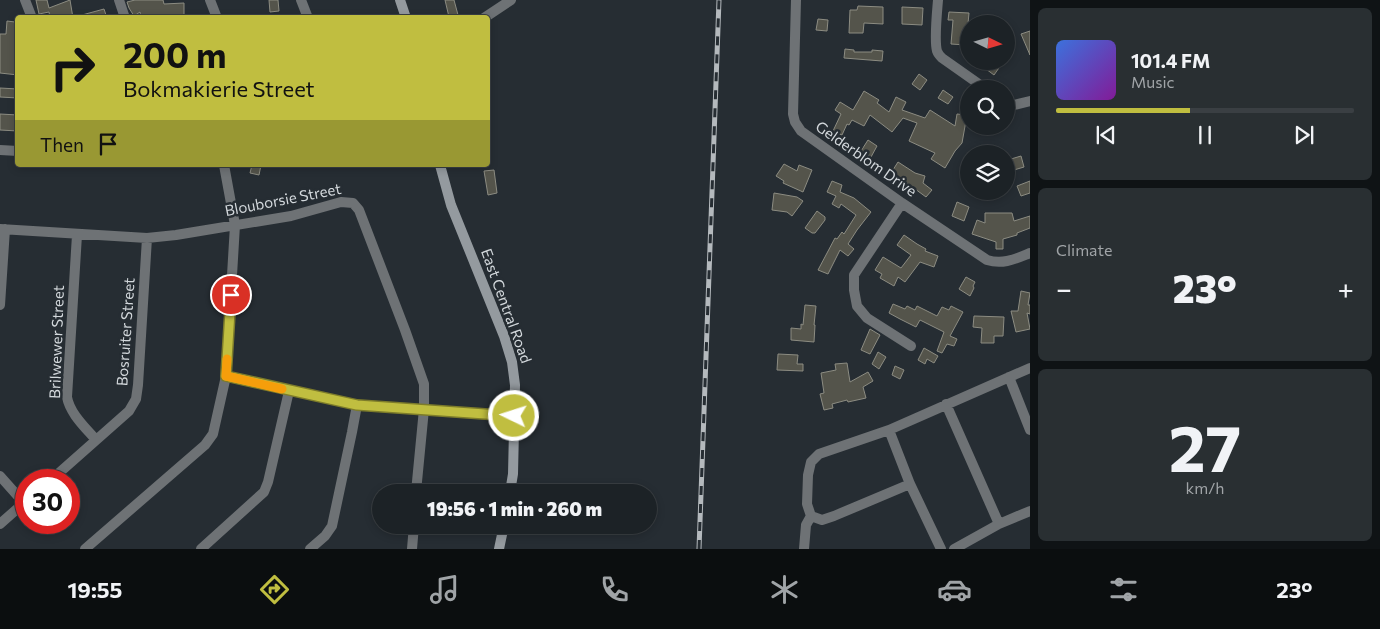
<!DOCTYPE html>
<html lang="en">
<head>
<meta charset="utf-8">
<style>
	:root { --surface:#1c2226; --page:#292f32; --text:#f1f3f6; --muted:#a0a4a7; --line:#3a3f43; --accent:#c0be40 }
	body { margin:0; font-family:Commissioner,sans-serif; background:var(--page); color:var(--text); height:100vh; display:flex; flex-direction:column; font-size:19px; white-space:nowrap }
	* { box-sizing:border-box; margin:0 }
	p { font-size:16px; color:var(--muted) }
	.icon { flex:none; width:28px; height:28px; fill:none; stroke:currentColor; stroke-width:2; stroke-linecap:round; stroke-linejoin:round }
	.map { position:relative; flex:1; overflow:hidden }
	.drawer { display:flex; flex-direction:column; gap:8px; padding:8px; background:#0f1315; width:350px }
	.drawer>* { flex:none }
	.hud { position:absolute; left:15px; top:15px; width:475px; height:152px; border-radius:5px; box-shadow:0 2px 8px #0003,0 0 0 1px var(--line); background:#c0be40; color:#111; overflow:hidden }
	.needle { width:32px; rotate:95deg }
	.controls { position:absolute; left:960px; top:15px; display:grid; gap:10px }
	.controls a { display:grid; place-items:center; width:55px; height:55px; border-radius:50%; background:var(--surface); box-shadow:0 2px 8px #0003,0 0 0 1px var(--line); font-size:25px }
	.speed { position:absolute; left:15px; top:469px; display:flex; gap:10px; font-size:25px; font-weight:700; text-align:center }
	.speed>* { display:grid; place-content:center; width:65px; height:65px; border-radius:50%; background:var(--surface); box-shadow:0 2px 8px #0003,0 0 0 1px var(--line); line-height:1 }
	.speed .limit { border:8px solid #d22; background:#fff; color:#111 }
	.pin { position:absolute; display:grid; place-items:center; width:42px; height:42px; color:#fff; margin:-21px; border:2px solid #fff; border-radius:50%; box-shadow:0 1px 5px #0007 }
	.me { position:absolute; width:55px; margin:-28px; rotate:274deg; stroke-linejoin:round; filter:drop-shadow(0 0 4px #0008) }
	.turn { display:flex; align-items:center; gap:18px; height:105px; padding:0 25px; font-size:22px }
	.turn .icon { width:65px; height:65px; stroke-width:2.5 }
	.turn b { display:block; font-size:35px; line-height:42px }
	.then { display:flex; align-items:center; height:48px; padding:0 25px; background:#0003; gap:10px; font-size:19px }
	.big { font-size:38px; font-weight:800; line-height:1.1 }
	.drawer .widget { flex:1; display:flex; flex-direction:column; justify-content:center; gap:8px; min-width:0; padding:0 18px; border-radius:8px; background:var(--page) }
	.drawer .dial { align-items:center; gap:0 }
	.dial b { font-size:65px; line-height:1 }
	.song { display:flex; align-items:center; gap:15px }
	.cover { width:60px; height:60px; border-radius:8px; background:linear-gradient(135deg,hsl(220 70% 55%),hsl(290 70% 35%)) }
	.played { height:5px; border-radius:2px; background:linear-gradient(90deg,var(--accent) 45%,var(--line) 45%) }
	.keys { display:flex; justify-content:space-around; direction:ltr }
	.heat { display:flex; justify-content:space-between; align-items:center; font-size:28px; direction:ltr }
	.trip { position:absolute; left:372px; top:484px; width:285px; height:50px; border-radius:25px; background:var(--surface); box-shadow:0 2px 8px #0003,0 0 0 1px var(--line); font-weight:800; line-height:50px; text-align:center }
	.menu { display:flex; height:80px; justify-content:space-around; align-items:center; background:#0b0e0f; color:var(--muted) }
	.menu .icon { width:35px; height:35px }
	.menu .active { color:var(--accent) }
	.menu b { font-size:22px; color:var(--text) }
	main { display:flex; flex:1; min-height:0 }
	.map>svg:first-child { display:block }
	.building { fill:#54544b; stroke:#8c8c82 }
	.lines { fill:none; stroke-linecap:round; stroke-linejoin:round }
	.street { stroke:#6e7275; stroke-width:10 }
	.secondary { stroke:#949a9f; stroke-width:10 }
	.rail-casing { stroke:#b4b9bd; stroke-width:5 }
	.rail { stroke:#262d33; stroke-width:3; stroke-dasharray:9; stroke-linecap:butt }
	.route-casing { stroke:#7d7c2a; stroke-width:12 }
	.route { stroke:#c0be40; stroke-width:9 }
	.slow { stroke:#f59e0b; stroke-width:9 }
	.labels { text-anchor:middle; stroke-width:5; stroke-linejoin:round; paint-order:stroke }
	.street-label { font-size:15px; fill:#d3d8dc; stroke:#262d33 }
</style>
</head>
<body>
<main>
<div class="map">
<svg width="1030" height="549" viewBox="0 0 1030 549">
	<rect width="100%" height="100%" fill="#262d33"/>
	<path class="building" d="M 36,0 L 47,0 L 49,8 L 70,0 L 73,18 L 50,18 L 49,12 L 39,14 Z
		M 135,0 L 163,0 L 164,4 L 184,3 L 184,18 L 141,18 L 140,12 L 134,16 L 129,8 L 127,2 Z
		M 269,0 L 278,0 L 279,11 L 270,12 Z
		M 445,0 L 454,0 L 458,15 L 449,17 Z
		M 858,6 L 883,7 L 883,24 L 864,23 L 863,33 L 849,33 L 850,10 L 857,10 Z
		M 902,7 L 923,8 L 922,25 L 902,24 Z
		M 104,9 L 107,18 L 82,18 L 82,15 Z
		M 949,12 L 969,13 L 966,45 L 951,44 L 953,20 L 948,20 Z
		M 818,19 L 828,20 L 827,31 L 816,30 Z
		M 7,21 L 15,22 L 15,30 L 18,28 L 18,75 L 0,73 L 0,34 L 6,34 Z
		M 1030,31 L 1030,55 L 1021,34 Z
		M 845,49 L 854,50 L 854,52 L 872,52 L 872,50 L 883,51 L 882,61 L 844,58 Z
		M 991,61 L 996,61 L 1001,65 L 994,75 L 986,69 Z
		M 919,74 L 927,80 L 920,90 L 912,84 Z
		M 0,88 L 18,89 L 18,98 L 0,97 Z
		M 943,90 L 953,97 L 948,104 L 938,98 Z
		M 864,91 L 879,100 L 877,103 L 889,112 L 896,97 L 906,102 L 902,110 L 925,118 L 930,110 L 955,126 L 957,114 L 967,115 L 962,143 L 955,151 L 945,168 L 931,159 L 935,153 L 909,141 L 917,123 L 903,118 L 892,132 L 870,115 L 864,126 L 852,120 L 849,125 L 847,124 L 842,135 L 833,131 L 841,114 L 835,110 L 840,102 L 853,110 Z
		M 0,114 L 18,115 L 18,131 L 0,130 Z
		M 868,140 L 877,146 L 871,157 L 861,151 Z
		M 1021,156 L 1024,167 L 1014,170 L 1011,159 Z
		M 898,162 L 915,173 L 925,176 L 923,183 L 932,190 L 926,197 L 907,183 L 891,173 Z
		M 784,164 L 797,171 L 799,165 L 812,170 L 803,192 L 783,183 L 784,181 L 776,176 Z
		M 252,165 L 261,165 L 259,175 L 250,173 Z
		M 494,170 L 497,193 L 488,195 L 484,171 Z
		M 832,181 L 842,185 L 840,192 L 854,198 L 871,212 L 857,230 L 848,244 L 854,249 L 848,256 L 840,250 L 828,274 L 818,270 L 835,238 L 837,239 L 842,232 L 844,234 L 856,215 L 841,204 L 839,208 L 832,204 L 836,196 L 827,192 Z
		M 1030,181 L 1030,193 L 1021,196 L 1017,186 Z
		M 774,193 L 797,197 L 803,201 L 792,216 L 787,212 L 772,210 Z
		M 957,202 L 969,207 L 964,221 L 952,216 Z
		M 817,211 L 825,217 L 825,220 L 815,233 L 812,233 L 805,228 Z
		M 985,213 L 1012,213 L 1014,221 L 1030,216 L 1030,228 L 1017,233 L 1017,235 L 1003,239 L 1003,249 L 996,249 L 996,242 L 972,234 L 977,220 L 985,223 Z
		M 904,235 L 917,244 L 926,249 L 925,251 L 938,256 L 934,267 L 920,262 L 905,282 L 898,277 L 894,286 L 880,278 L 882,274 L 875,270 L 883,257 L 901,268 L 911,255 L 897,245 Z
		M 966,277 L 975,282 L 973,286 L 974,288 L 970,296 L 959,289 Z
		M 1021,291 L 1030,293 L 1028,305 L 1030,305 L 1030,314 L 1027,313 L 1030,329 L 1016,332 L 1011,311 L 1018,311 Z
		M 893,304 L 905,309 L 907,306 L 915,310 L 917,306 L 937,316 L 942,307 L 949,310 L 951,306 L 963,312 L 950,336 L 957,339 L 954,346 L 947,344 L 942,353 L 937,351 L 944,332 L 920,320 L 916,327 L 900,319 L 889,313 Z
		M 805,305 L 816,306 L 814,325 L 815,325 L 814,342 L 791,340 L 791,328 L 801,329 L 801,324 L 803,325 Z
		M 974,316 L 1004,317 L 1003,336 L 994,336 L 994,343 L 981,343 L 982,328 L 973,327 Z
		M 870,329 L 880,335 L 870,354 L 861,350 Z
		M 924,348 L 938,356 L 934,363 L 927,359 L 925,364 L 918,360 Z
		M 878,352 L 886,357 L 879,369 L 872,364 Z
		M 778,354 L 798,355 L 797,364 L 803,364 L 803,371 L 777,370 Z
		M 847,363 L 850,382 L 868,372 L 873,381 L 863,387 L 866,398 L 848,402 L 847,400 L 832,404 L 833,408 L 824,410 L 820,394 L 824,393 L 821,373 L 836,370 L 835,364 Z
		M 895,366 L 904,370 L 900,379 L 892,375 Z"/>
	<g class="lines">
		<path class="street" d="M 25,0 L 32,18
			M 119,0 L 125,18
			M 210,0 L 217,18
			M 301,0 L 308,18
			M 796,0 L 793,114 L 795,122 L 801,131 L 902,203 L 987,260 C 1003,265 1015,259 1030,253
			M 938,0 C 937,13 934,40 937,51 C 938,54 940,56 942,58 L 986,89
			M 484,18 L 511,0
			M 1006,102 L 1014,105 L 1030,101
			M 0,150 L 18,151
			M 902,203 L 854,275 L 854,290 L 857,306 L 867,318 L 911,346
			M 0,229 L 147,238 L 176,235 L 291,216 L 341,202 L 353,203 L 359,210 L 405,330 L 424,384 L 424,409 L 416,492
			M 77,235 L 67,397 C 70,414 86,428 96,440
			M 0,305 L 5,229
			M 226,376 L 357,405 L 514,416
			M 1009,377 L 1030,430
			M 946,404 L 999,524
			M 889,430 L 910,484 L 941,549
			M 0,476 L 24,503
			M 51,480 L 129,411 L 136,399 L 138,385 L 147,238
			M 910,484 L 834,516 L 822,520 L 811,516 L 807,504 L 808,475 L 811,462 L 819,454 L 889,430 L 1030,368
			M 0,524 L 26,501
			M 85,549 L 205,445 L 213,434 L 226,376 L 235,225 L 224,165
			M 201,549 L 264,492 L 268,482 L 289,391
			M 310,549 L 325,536 L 332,526 L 352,432 L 357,405
			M 412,549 L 414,525
			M 804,549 L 806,525 L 811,516
			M 954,549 L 999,524 L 1030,511"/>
		<path class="secondary" d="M 400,0 L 406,18
			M 440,165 L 451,205 L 504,336 L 512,362 L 515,385 L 513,474 L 510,492
			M 499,549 L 504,525"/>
		<defs>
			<path id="rail" d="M 699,549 L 719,0"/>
		</defs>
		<use href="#rail" class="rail-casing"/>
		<use href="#rail" class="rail"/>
	</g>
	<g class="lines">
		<defs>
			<path id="route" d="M 231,295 L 226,376 L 357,405 L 514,416"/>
		</defs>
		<use href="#route" class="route-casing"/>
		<use href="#route" class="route"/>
		<path class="slow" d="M 227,359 L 226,376 L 282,389"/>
	</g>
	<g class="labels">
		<g class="street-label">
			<text transform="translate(866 159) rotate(35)" y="5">Gelderblom Drive</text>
			<text transform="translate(283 200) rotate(-11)" y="5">Blouborsie Street</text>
			<text transform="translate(506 306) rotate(70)" y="5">East Central Road</text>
			<text transform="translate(126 332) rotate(-86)" y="5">Bosruiter Street</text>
			<text transform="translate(57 342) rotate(-88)" y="5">Brilwewer Street</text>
		</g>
	</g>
</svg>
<div class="controls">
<a><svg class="needle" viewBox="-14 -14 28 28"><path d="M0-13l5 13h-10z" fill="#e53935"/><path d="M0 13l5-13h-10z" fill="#a0a4a7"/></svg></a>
<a><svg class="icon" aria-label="search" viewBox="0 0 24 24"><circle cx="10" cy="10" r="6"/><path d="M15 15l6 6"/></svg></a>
<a><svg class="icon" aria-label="layers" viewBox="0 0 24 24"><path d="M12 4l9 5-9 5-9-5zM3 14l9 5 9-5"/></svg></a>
</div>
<div class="speed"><div class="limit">30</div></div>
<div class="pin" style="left:231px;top:295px;background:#d93025"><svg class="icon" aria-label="arrive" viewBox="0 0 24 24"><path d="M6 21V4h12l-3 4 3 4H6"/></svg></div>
<svg class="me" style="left:514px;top:416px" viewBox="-20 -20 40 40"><circle r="17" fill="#c0be40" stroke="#fff" stroke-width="3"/><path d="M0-11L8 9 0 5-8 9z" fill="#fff"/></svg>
<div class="trip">19:56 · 1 min · 260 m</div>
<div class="hud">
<div class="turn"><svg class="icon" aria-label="right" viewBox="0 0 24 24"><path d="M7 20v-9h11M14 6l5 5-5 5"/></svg><div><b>200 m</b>Bokmakierie Street</div></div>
<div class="then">Then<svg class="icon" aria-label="arrive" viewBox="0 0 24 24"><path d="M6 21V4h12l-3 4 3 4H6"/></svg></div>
</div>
</div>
<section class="drawer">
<div class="widget">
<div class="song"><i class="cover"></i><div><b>101.4 FM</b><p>Music</p></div></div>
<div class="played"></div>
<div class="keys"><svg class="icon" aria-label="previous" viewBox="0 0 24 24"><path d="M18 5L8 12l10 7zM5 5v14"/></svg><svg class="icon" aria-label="pause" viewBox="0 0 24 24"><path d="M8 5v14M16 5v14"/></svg><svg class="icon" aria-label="next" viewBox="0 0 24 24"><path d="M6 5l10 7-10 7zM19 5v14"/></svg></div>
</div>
<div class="widget"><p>Climate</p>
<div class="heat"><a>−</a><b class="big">23°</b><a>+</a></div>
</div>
<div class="widget dial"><b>27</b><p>km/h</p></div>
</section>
</main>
<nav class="menu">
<b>19:55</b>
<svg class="icon active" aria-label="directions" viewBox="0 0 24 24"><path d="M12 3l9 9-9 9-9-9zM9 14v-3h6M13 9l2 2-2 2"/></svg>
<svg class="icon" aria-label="music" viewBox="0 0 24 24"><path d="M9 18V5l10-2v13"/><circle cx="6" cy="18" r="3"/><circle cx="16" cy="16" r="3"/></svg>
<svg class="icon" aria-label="phone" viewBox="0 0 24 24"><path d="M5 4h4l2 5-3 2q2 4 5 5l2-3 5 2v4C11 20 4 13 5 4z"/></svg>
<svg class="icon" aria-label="climate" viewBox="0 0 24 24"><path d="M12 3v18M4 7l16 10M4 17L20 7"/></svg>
<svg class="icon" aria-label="car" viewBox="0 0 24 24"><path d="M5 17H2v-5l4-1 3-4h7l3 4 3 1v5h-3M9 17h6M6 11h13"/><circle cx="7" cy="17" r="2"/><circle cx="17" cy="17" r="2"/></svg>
<svg class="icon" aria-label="filters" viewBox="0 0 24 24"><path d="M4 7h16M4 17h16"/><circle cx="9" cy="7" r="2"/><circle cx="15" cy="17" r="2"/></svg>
<b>23°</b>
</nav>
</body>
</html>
